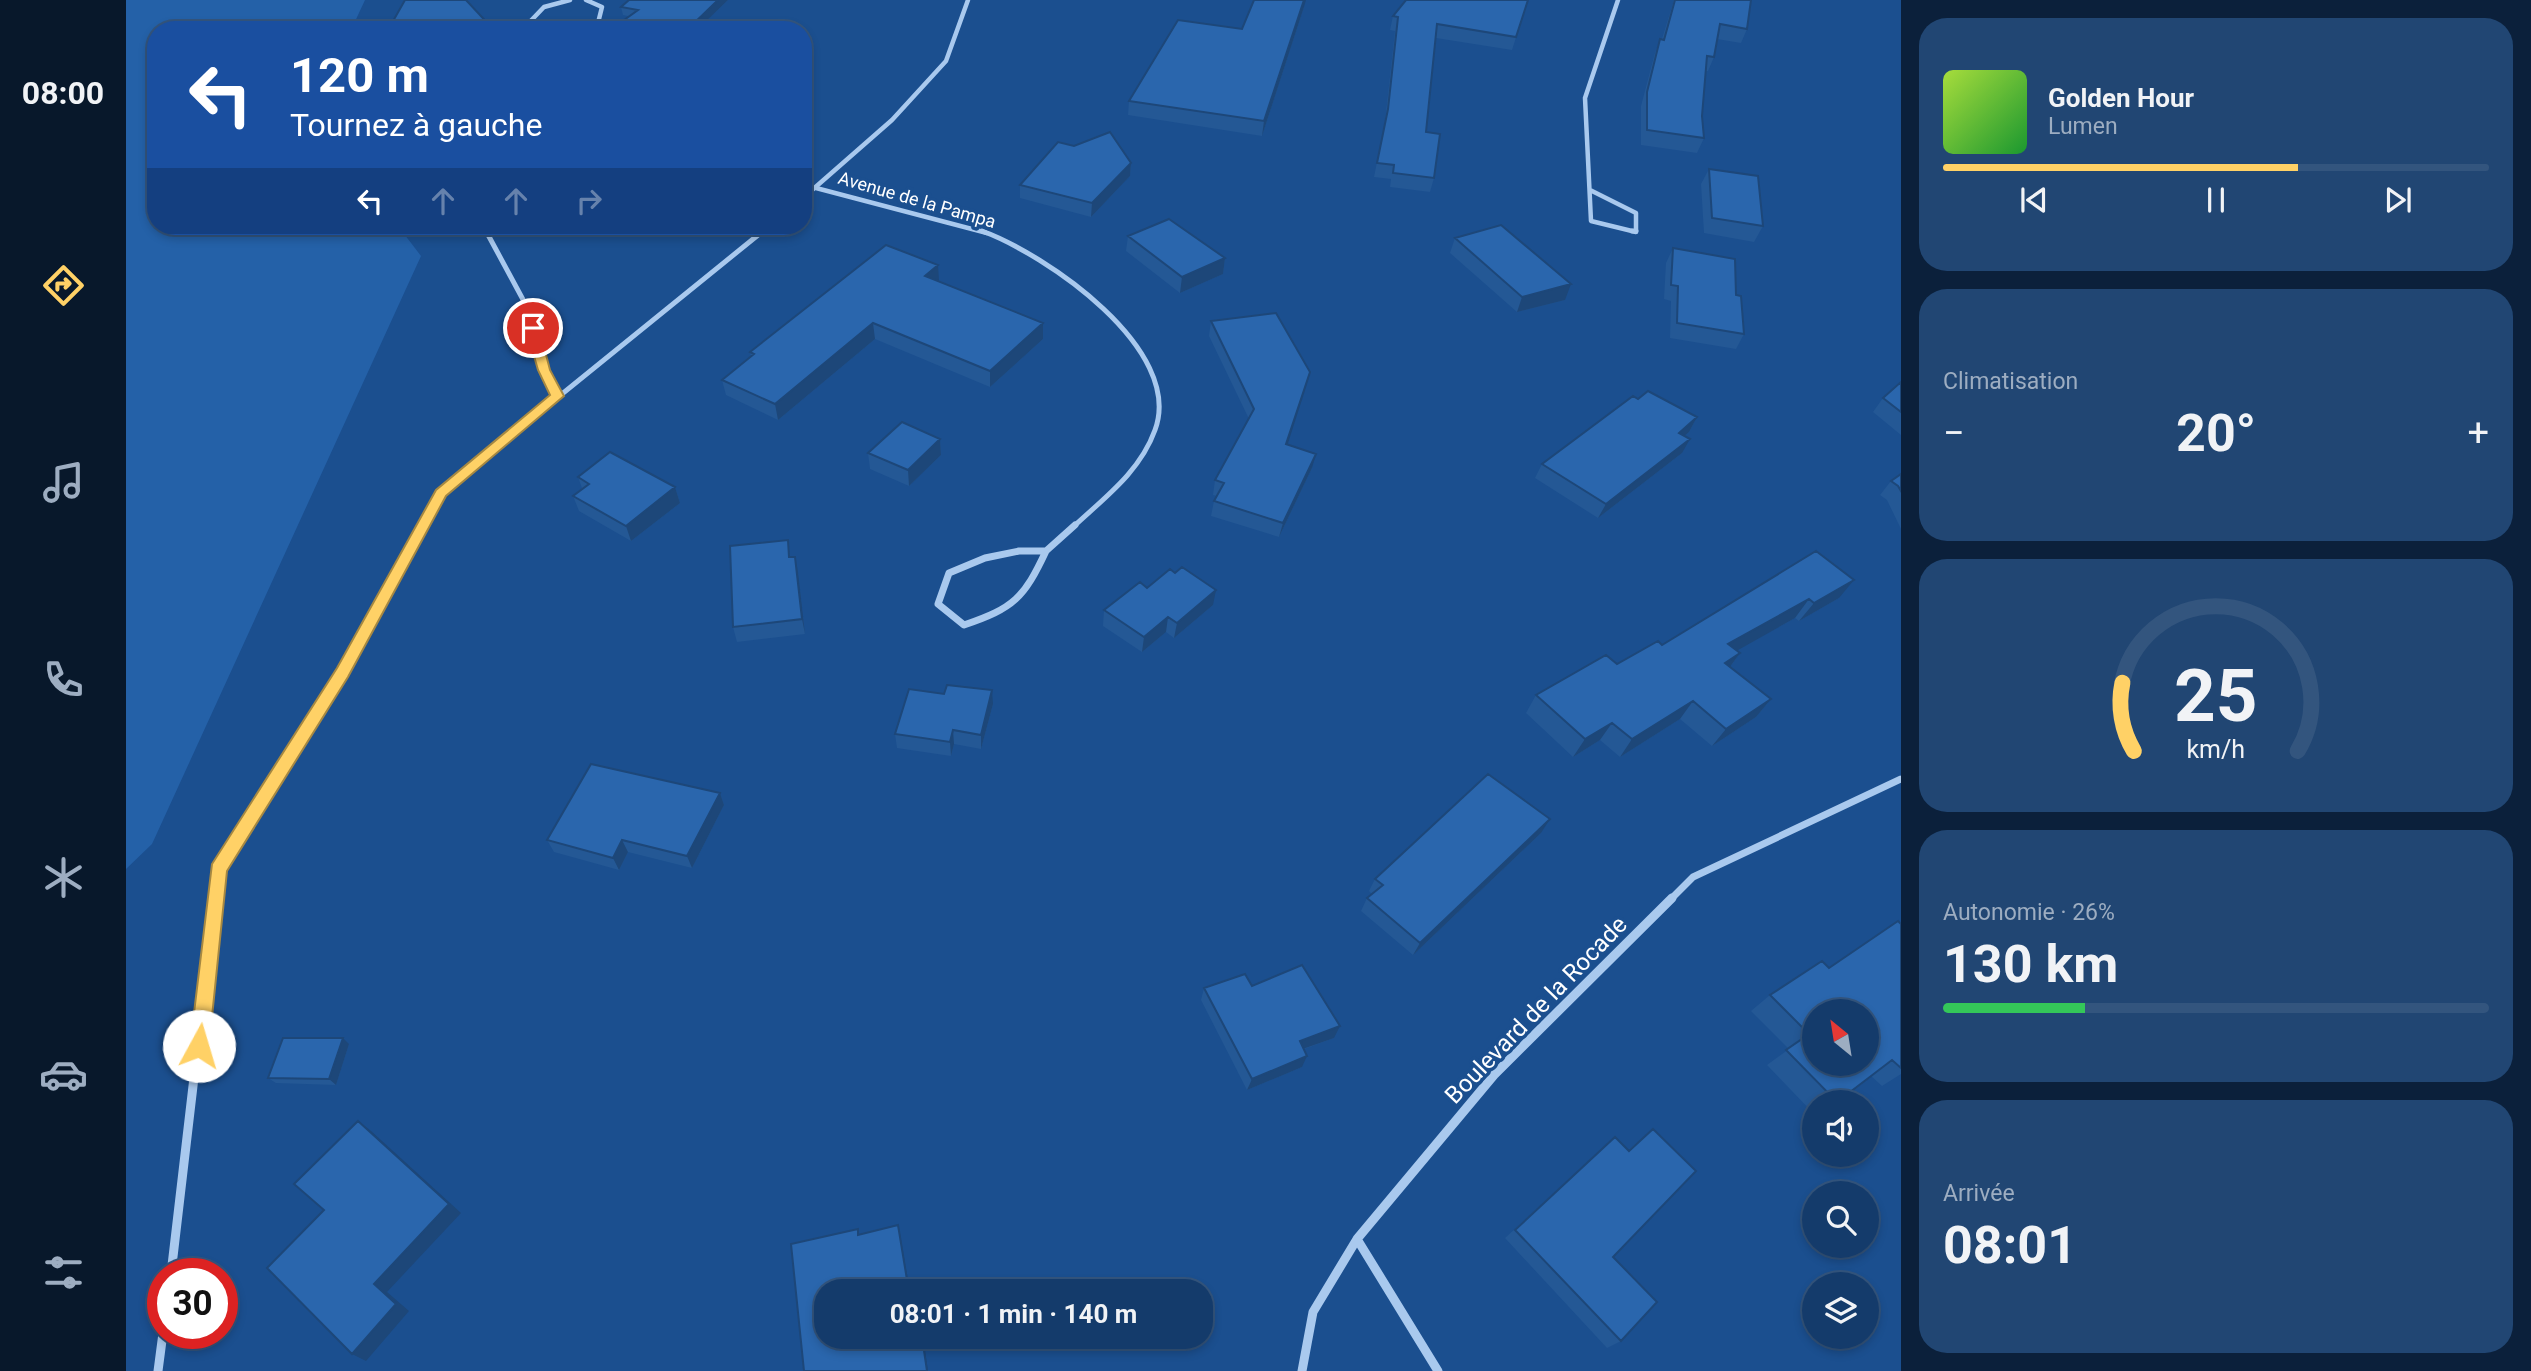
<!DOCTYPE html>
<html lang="fr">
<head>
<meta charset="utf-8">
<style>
	:root { --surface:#143b6b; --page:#214673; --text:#f1f3f6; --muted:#9dadc1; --line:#33557e; --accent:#ffd166 }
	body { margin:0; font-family:Roboto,sans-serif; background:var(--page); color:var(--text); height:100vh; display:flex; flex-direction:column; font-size:26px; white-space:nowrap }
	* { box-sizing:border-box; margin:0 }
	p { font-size:23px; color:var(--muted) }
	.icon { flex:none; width:38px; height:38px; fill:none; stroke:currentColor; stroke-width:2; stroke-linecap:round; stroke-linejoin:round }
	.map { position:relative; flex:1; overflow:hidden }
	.drawer { display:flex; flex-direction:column; gap:18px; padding:18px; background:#0b203b; width:630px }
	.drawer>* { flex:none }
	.banner { position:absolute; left:21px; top:21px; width:665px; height:214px; border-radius:28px; box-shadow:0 4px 10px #0003,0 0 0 2px var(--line); background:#1a4fa0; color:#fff; overflow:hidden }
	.needle { width:46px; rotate:330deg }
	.fabs { position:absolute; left:1676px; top:999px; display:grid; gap:14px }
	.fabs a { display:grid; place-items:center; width:77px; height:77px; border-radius:50%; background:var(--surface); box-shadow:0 4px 10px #0003,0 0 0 2px var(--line); font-size:35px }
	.speed { position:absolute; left:21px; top:1258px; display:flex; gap:14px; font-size:35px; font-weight:700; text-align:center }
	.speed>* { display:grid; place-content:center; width:91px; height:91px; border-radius:50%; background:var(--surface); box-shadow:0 4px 10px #0003,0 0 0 2px var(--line); line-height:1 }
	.speed .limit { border:10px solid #d22; background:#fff; color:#111 }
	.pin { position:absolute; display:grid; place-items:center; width:60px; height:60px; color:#fff; margin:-30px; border:4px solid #fff; border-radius:50%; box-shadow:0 2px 7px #0007 }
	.me { position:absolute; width:77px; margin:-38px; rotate:6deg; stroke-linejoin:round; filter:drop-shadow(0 0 5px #0008) }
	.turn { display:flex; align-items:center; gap:24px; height:147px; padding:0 28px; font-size:32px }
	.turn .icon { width:91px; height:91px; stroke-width:2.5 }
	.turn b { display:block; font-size:49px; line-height:60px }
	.lanes { display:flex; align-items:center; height:66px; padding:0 28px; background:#0003; justify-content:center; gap:35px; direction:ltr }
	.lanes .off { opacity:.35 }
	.big { font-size:52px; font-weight:700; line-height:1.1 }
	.drawer .widget { flex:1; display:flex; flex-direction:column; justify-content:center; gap:10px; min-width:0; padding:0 24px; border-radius:28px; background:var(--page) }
	.drawer .dial { align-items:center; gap:0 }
	.dial svg { height:182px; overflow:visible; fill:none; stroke:var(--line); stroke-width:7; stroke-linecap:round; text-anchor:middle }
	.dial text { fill:var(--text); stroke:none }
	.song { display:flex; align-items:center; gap:21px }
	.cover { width:84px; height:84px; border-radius:10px; background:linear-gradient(135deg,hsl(80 70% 55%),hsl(130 70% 35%)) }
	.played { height:7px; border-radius:4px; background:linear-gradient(90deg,var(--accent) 65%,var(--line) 65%) }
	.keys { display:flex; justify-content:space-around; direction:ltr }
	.heat { display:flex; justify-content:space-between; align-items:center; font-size:38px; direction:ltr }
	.charge { height:10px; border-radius:5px; background:linear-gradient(90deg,#34c759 26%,var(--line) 0) }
	.trip { position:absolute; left:688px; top:1279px; width:399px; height:70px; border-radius:28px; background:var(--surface); box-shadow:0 4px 10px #0003,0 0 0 2px var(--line); font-weight:700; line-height:70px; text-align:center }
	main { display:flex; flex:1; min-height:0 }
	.tabs { display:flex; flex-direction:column; width:126px; justify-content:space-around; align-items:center; background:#08182b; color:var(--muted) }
	.tabs .icon { width:49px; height:49px }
	.tabs .on { color:var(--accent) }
	.tabs b { font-size:32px; color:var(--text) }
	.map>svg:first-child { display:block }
	.green { fill:#2461a8 }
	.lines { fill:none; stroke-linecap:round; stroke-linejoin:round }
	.minor-far3 { stroke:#a9c9ee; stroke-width:4.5 }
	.minor-far2 { stroke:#a9c9ee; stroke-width:5 }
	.minor-far1 { stroke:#a9c9ee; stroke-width:7 }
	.minor { stroke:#a9c9ee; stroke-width:9 }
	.wall { fill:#245895 }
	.shaded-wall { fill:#1d4779 }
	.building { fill:#2a66ad; stroke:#1d4779; stroke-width:2; fill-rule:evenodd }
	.route { fill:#ffd166; stroke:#a68842; stroke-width:2 }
	.labels { text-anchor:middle; stroke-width:7; stroke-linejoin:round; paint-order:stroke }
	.far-street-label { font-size:18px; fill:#fff; stroke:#1b4f8f }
	.near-street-label { font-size:24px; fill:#fff; stroke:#1b4f8f }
</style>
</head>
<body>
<main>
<nav class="tabs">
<b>08:00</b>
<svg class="icon on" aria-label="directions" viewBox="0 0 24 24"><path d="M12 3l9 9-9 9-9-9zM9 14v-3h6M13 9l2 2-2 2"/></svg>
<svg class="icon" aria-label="music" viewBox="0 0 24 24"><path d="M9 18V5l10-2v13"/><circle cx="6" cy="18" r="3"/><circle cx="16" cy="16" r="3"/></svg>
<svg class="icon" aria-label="phone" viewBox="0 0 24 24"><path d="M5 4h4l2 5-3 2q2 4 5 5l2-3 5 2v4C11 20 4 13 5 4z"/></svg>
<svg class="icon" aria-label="climate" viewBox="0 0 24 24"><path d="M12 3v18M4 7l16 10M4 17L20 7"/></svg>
<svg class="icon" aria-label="car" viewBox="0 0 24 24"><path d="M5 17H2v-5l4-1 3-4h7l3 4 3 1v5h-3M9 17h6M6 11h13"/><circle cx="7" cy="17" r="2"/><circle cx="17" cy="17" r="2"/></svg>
<svg class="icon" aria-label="filters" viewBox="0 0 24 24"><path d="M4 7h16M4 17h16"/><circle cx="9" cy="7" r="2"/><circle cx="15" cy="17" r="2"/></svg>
</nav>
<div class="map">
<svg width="1775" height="1371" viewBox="0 0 1775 1371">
	<rect width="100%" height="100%" fill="#1b4f8f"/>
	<path class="green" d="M 0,0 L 239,0 L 225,30 L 30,30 L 30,226 L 272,226 L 295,256 L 26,844 L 0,869 Z"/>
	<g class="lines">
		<path class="minor-far3" d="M 460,0 L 476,7 L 472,23 L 464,30
			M 396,30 L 418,7 L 444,0
			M 690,188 L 861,233
			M 1464,190 L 1510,213 L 1510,232 L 1465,221 L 1459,98 L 1492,0
			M 677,198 L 766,120 L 820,61 L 842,0
			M 361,233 L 359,229 L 363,226
			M 635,233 L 643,226"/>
		<path class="minor-far2" d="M 360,231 L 401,307 L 418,370 L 431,396
			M 856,231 C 919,254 1059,349 1029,430 C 1014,472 978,498 947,527
			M 1506,231 L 1510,231
			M 296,527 L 314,493 L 637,231"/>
		<path class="minor-far1" d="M 893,551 L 920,551 C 898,598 888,608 838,625 L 812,604 L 823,573 L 859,558 Z
			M 920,551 L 949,525
			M 89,900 L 92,869 L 217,673 L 297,525
			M 1544,900 L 1567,877 L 1775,779"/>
		<path class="minor" d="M 1231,1239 L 1312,1371
			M 45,1274 L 89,898
			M 32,1371 L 37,1333
			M 1176,1371 L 1187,1312 L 1231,1239 L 1368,1075 L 1546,898"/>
	</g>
	<path class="wall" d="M 503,0 L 602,0 L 571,30 L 497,15 L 495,7 Z
		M 1402,0 L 1386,50 L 1310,38 L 1300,132 L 1308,178 L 1304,192 L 1264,187 L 1265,179 L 1248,177 L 1259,122 L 1269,31 L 1264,30 L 1267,16 Z
		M 1548,0 L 1625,0 L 1621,29 L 1615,43 L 1591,39 L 1588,57 L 1582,71 L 1580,71 L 1576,116 L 1578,138 L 1571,153 L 1515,145 L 1515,106 L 1529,53 L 1534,39 L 1536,39 Z
		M 1178,7 L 1136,136 L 1002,115 L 1003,101 Z
		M 1005,163 L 1004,176 L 965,217 L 894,198 L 894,185 Z
		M 1583,169 L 1637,226 L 1628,242 L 1578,233 L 1575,184 Z
		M 1002,236 L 1099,258 L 1097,274 L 1054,293 L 1000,251 Z
		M 1329,238 L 1439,300 L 1391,312 L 1324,253 Z
		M 1547,248 L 1610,295 L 1618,334 L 1610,349 L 1544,338 L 1545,301 L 1538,299 L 1540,263 Z
		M 812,265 L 812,281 L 917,323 L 917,339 L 864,387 L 749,339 L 652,420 L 600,395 L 596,380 L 625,357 L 624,352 Z
		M 1085,321 L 1180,387 L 1161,445 L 1186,468 L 1153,537 L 1085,516 L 1088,501 L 1091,496 L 1087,495 L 1089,480 L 1123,419 L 1083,336 Z
		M 1775,382 L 1775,435 L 1747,412 L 1757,398 Z
		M 1512,399 L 1571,417 L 1563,432 L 1559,435 L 1556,453 L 1472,518 L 1409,478 L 1416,464 Z
		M 814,439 L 815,455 L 783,486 L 744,469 L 742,453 Z
		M 1775,474 L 1775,529 L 1761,500 L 1754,495 L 1765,481 Z
		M 452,477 L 549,487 L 554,503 L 505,541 L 453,511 L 447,496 L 456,488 Z
		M 1690,551 L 1713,598 L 1673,621 L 1669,618 L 1611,650 L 1614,653 L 1604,667 L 1645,699 L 1630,717 L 1586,746 L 1554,719 L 1494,757 L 1474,740 L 1447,757 L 1400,713 L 1410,695 L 1491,664 L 1536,645 Z
		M 669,557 L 672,572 L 679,634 L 611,642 L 607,627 Z
		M 1021,588 L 1087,605 L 1048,638 L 1040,632 L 1016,652 L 977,626 L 978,610 Z
		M 867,704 L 855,749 L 828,744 L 825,756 L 771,748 L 769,734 Z
		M 594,793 L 598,805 L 566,868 L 502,852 L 493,870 L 428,852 L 421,840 Z
		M 1415,833 L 1287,955 L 1235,911 L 1241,898 L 1246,894 L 1243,891 L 1249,879 Z
		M 1775,924 L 1775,1074 L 1756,1086 L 1745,1076 L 1709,1102 L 1689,1102 L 1689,1115 L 1641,1065 L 1663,1049 L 1625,1011 L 1644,995 L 1703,968 Z
		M 1126,986 L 1208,1038 L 1178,1049 L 1176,1067 L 1121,1090 L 1075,1000 L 1078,988 Z
		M 223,1044 L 210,1085 L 150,1083 L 142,1078 Z
		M 1527,1129 L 1487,1257 L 1495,1341 L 1481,1348 L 1379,1238 L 1489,1137 L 1502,1150 Z"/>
	<path class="shaded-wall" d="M 592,0 L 602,0 L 571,30 L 561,30 Z
		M 1178,0 L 1180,0 L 1178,7 L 1136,136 L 1138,121 Z
		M 1005,163 L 1004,176 L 965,217 L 966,203 Z
		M 1099,258 L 1097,274 L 1054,293 L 1056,277 Z
		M 812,265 L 813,280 L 800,291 L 799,276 Z
		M 1445,284 L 1439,300 L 1391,312 L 1396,297 Z
		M 747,323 L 749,339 L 652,420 L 649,404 Z
		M 917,323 L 917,339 L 864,387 L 864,371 Z
		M 1184,372 L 1180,387 L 1157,459 L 1160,444 Z
		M 1571,417 L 1563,432 L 1545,447 L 1553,433 Z
		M 814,439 L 815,455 L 783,486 L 782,470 Z
		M 1564,439 L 1556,453 L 1472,518 L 1480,504 Z
		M 1190,454 L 1186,468 L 1153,537 L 1157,523 Z
		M 549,487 L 554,503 L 505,541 L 500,526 Z
		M 669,557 L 672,572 L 679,634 L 676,619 Z
		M 1728,580 L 1713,598 L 1673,621 L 1688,603 Z
		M 1090,590 L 1087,605 L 1048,638 L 1051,623 Z
		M 1683,599 L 1669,618 L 1589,663 L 1602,644 Z
		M 1042,617 L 1040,632 L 1016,652 L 1018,637 Z
		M 1614,653 L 1601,671 L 1599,663 Z
		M 866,690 L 867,704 L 855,749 L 855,735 Z
		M 1645,699 L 1630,717 L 1586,746 L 1600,729 Z
		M 1567,701 L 1554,719 L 1494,757 L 1506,739 Z
		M 1486,723 L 1474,740 L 1447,757 L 1459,739 Z
		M 827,730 L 828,744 L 825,756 L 824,742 Z
		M 594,793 L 598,805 L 566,868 L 561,856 Z
		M 1424,819 L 1415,833 L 1287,955 L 1294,943 Z
		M 496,840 L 502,852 L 493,870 L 487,858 Z
		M 1214,1026 L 1208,1038 L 1168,1052 L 1174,1041 Z
		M 217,1038 L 223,1044 L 210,1085 L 203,1079 Z
		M 1181,1056 L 1176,1067 L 1121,1090 L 1126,1079 Z
		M 232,1121 L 245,1131 L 335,1213 L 261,1292 L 283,1311 L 240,1361 L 226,1354 Z
		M 772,1225 L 774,1234 L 784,1292 L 783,1292 Z
		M 796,1337 L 797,1337 L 802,1371 L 801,1371 Z"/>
	<path class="building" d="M 279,0 L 340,0 L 368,30 L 262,30 Z
		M 503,0 L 592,0 L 561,30 L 484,30 L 512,10 L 495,7 Z
		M 1128,0 L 1178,0 L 1138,121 L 1003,101 L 1052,20 L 1116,29 Z
		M 1280,0 L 1402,0 L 1390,37 L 1311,24 L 1300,132 L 1314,134 L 1308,178 L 1267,173 L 1268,165 L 1251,163 L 1262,109 L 1272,17 L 1267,16 Z
		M 1549,0 L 1625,0 L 1621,29 L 1594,24 L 1588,57 L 1581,56 L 1576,116 L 1578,138 L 1521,130 L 1521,92 L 1534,39 L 1538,40 Z
		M 984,132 L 1005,163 L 966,203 L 894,185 L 932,142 L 948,146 Z
		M 1583,169 L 1632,176 L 1637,226 L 1586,218 Z
		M 1043,219 L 1099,258 L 1056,277 L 1002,236 Z
		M 1375,225 L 1445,284 L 1396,297 L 1329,238 Z
		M 760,245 L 812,265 L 799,276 L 917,323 L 864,371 L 747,323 L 649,404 L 596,380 L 628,354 L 624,352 Z
		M 1547,248 L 1609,259 L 1610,295 L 1615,296 L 1618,334 L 1551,323 L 1552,286 L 1545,285 Z
		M 1150,313 L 1184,372 L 1160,444 L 1190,454 L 1157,523 L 1088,501 L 1098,483 L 1089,480 L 1128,409 L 1085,321 Z
		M 1775,382 L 1775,412 L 1757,398 Z
		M 1522,391 L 1571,417 L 1553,433 L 1564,439 L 1480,504 L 1416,464 L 1507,396 L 1512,399 Z
		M 776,422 L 814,439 L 782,470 L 742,453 Z
		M 484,452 L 549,487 L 500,526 L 447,496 L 463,484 L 452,477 Z
		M 1775,474 L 1775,491 L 1772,486 L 1765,481 Z
		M 662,540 L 663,557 L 669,557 L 676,619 L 607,627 L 604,546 Z
		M 1690,551 L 1728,580 L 1688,603 L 1683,599 L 1602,644 L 1614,653 L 1599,663 L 1645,699 L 1600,729 L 1567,701 L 1506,739 L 1486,723 L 1459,739 L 1410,695 L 1480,655 L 1491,664 L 1532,641 L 1536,645 Z
		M 1056,567 L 1090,590 L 1051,623 L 1042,617 L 1018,637 L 978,610 L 1014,582 L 1021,588 L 1044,569 L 1049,573 Z
		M 821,685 L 866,690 L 855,735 L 827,730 L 824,742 L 769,734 L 783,689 L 818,694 Z
		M 465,764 L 594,793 L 561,856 L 496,840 L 487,858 L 421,840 Z
		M 1362,774 L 1424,819 L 1294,943 L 1241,898 L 1257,885 L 1249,879 Z
		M 1772,921 L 1775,924 L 1775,1068 L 1766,1060 L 1711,1102 L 1660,1050 L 1683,1034 L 1644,995 L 1696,961 L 1703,968 ZM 1689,1012 L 1741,1012 L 1741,1064 L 1689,1064 Z
		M 1176,965 L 1214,1026 L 1174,1041 L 1181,1056 L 1126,1079 L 1078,988 L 1119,974 L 1126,986 Z
		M 157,1038 L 217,1038 L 203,1079 L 142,1078 Z
		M 232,1121 L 323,1204 L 248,1284 L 270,1304 L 226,1354 L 141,1268 L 198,1210 L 168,1184 Z
		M 1527,1129 L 1570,1171 L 1487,1257 L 1531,1302 L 1495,1341 L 1389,1230 L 1489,1137 L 1503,1151 Z
		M 772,1225 L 783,1292 L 700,1292 L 700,1337 L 796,1337 L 801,1371 L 678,1371 L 665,1244 L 732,1229 L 732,1235 Z"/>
	<path class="route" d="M 407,324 L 413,328 L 424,370 L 438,396 L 320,496 L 222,677 L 101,871 L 83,1046 L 80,1053 L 73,1056 L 66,1053 L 64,1046 L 86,864 L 211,668 L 310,490 L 424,395 L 412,370 L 400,328 Z"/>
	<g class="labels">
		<g class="far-street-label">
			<text transform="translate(791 200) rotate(16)" y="6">Avenue de la Pampa</text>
		</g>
		<g class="near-street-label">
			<text transform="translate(1410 1010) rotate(-46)" y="8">Boulevard de la Rocade</text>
		</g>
	</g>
</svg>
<div class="fabs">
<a><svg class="needle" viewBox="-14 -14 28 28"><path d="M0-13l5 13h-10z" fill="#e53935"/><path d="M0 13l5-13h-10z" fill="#9dadc1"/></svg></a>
<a><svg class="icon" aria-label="sound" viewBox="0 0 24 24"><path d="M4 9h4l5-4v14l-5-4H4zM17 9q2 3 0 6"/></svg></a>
<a><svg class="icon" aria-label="search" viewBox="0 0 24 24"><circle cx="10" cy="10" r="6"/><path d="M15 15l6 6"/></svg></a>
<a><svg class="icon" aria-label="layers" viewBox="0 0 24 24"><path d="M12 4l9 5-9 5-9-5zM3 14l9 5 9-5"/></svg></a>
</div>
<div class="speed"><div class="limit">30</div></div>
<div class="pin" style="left:407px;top:328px;background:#d93025"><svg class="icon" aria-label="arrive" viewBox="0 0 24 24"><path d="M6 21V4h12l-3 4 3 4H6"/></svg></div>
<svg class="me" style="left:73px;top:1046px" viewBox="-20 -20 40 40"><circle r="19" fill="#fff"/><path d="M0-13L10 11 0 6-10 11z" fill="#ffd166"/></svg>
<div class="trip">08:01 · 1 min · 140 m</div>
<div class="banner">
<div class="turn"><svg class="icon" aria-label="left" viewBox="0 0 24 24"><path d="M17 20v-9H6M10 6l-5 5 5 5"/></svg><div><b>120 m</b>Tournez à gauche</div></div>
<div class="lanes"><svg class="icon" aria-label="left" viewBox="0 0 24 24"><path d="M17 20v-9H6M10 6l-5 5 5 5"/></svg><svg class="icon off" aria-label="ahead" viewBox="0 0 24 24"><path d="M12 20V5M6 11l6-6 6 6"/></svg><svg class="icon off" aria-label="ahead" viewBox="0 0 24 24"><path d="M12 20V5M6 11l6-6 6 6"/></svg><svg class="icon off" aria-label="right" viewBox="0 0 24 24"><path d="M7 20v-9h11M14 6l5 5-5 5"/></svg></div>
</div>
</div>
<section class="drawer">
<div class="widget">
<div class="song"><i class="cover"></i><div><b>Golden Hour</b><p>Lumen</p></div></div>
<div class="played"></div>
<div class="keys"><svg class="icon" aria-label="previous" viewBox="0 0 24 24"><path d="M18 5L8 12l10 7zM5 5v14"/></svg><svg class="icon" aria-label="pause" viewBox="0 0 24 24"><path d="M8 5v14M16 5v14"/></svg><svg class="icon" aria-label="next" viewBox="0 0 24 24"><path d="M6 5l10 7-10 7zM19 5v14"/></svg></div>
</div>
<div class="widget"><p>Climatisation</p>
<div class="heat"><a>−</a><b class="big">20°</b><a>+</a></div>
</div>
<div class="widget dial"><svg viewBox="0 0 100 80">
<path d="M14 69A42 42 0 1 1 86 69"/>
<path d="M14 69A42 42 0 0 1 9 39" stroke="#ffd166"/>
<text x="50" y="56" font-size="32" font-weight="700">25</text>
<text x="50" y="72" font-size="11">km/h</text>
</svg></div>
<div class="widget"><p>Autonomie · 26%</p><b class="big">130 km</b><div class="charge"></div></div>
<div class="widget"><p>Arrivée</p><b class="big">08:01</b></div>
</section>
</main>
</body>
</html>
